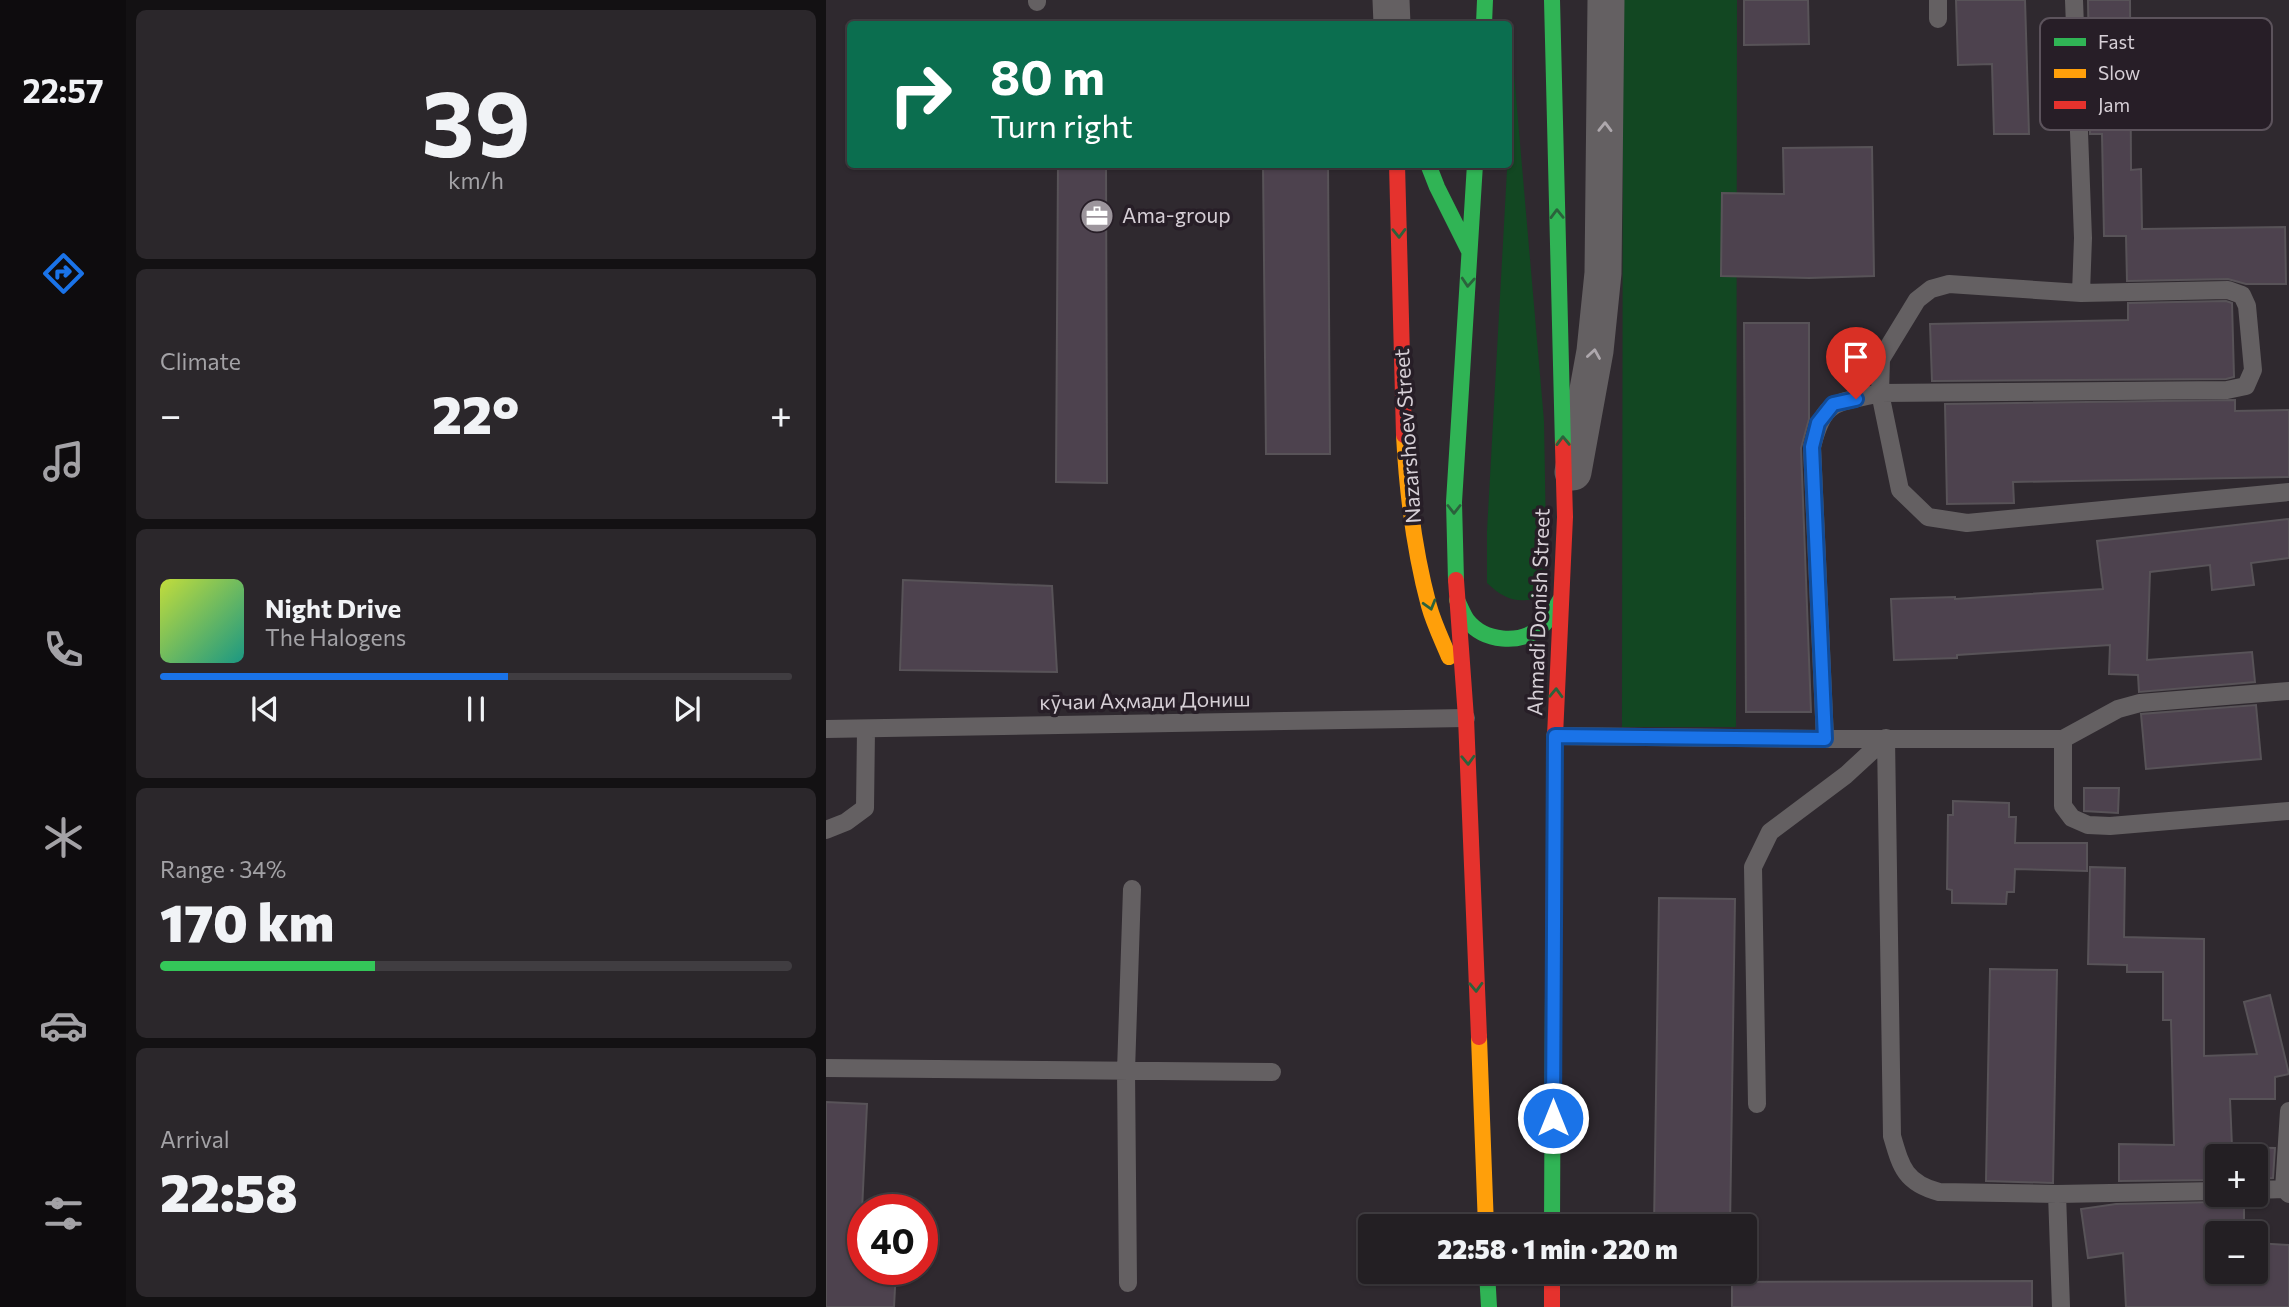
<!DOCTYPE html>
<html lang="en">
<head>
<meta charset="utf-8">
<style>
	:root { --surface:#231f23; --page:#2b272b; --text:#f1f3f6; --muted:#a3a2a6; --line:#403d41; --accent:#1a73e8 }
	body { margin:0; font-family:Commissioner,sans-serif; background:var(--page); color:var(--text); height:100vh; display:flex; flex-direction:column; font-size:26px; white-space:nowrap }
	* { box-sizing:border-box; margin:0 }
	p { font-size:23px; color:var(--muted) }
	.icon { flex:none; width:38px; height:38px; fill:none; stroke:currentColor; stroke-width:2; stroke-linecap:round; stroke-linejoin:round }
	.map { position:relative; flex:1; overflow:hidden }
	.panel { display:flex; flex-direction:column; gap:10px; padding:10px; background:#131113; width:700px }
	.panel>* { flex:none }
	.guide { position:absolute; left:21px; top:21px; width:665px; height:147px; border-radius:7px; box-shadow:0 2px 5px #0004,0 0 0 2px var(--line); background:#0b6e4f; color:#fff; overflow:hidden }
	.tools { position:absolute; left:1379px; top:1144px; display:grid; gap:14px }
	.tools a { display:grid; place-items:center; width:63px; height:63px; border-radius:7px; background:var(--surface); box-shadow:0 2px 5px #0004,0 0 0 2px var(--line); font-size:35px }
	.speed { position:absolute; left:21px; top:1194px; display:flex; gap:14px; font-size:35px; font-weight:700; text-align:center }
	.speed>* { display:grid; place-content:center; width:91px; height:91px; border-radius:50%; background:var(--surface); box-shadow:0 2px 5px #0004,0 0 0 2px var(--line); line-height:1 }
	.speed .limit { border:10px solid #d22; background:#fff; color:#111 }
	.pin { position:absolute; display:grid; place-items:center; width:60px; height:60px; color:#fff; margin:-72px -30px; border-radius:50% 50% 50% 0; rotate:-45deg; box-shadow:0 0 7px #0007 }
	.pin .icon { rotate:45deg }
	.me { position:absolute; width:77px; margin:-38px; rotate:0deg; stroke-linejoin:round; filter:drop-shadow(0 0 5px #0008) }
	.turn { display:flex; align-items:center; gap:24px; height:147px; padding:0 28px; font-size:32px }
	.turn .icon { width:91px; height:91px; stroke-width:2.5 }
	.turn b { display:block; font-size:49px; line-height:60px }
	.big { font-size:52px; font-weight:800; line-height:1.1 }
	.panel .tile { flex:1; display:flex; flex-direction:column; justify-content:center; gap:10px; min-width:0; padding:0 24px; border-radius:10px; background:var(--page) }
	.panel .dial { align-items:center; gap:0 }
	.dial b { font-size:91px; line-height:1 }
	.song { display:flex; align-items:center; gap:21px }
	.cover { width:84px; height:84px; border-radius:10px; background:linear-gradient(135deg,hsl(70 70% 55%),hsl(170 70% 35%)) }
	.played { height:7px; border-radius:4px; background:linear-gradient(90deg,var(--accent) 55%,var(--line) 55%) }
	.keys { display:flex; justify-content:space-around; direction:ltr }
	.heat { display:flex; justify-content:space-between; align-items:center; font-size:38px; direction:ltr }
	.charge { height:10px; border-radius:5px; background:linear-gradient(90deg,#34c759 34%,var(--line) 0) }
	.trip { position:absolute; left:532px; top:1214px; width:399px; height:70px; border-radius:7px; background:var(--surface); box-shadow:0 2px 5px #0004,0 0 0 2px var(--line); font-weight:800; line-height:70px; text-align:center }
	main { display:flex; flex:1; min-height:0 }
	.tab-bar { display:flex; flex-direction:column; width:126px; justify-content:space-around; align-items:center; background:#0e0c0e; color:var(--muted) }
	.tab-bar .icon { width:49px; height:49px }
	.tab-bar .on { color:var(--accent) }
	.tab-bar b { font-size:32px; color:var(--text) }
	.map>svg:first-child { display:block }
	.green { fill:#124722 }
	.building { fill:#4d424e; stroke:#585358; stroke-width:2 }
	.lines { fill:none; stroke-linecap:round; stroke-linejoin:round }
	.lane { stroke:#646062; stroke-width:18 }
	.street { stroke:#646062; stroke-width:37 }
	.fast { stroke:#30b455; stroke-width:16 }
	.slow { stroke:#ff9f0a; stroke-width:16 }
	.jam { stroke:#e5322d; stroke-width:16 }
	.oneway { stroke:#aea8ad }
	.oneway2 { stroke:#2b623c }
	.route-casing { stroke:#114b97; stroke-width:18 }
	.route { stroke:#1a73e8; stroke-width:12 }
	.labels { text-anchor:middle; stroke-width:7; stroke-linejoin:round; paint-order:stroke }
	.poi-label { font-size:21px; fill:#d6cfd6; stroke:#271e27; text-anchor:start }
	.street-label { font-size:21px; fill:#d6cfd6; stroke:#271e27 }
	.key { fill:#271e27; stroke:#5c535c; stroke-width:2 }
	.key-label { font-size:19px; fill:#d6cfd6 }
</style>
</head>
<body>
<main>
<nav class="tab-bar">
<b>22:57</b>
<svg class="icon on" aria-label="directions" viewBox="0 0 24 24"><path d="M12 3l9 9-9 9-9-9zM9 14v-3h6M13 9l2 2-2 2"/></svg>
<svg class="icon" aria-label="music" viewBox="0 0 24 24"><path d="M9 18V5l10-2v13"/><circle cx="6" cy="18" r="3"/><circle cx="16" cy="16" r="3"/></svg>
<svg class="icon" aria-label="phone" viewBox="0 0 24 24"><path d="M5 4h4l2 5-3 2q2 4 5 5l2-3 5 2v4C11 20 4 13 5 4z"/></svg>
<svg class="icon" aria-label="climate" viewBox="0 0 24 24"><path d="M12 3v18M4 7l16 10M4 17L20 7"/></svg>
<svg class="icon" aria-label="car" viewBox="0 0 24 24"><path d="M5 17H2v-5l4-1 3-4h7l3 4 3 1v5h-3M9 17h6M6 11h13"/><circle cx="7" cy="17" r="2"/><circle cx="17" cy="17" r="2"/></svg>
<svg class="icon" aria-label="filters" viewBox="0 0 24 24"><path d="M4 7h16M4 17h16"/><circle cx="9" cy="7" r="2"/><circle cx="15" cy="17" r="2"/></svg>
</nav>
<section class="panel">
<div class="tile dial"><b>39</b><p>km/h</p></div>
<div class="tile"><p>Climate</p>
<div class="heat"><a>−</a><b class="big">22°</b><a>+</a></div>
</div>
<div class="tile">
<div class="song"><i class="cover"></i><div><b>Night Drive</b><p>The Halogens</p></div></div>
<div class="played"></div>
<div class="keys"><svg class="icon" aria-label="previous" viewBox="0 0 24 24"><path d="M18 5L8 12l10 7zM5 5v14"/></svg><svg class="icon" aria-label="pause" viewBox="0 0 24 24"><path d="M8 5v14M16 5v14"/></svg><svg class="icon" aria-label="next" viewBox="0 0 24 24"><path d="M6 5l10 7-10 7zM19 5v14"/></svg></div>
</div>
<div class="tile"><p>Range · 34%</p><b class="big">170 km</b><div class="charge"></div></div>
<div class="tile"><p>Arrival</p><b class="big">22:58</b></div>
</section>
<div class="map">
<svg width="1463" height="1307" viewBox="0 0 1463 1307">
	<rect width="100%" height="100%" fill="#2f292f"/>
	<path class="green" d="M 797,0 L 911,0 L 910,727 L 796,727 Z
		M 687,62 L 718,421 L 721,594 C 696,605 681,602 661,583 L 661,531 Z"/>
	<path class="building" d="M 918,0 L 982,0 L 983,44 L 918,45 Z
		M 1130,0 L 1199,0 L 1203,134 L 1168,134 L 1166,64 L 1132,65 Z
		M 1262,0 L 1304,0 L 1305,170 L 1315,169 L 1316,229 L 1459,227 L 1460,284 L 1420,284 L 1402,279 L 1301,281 L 1300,236 L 1278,236 L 1276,134 L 1264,134 Z
		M 1046,147 L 1048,276 L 983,278 L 895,276 L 896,193 L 958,194 L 957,148 Z
		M 232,164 L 280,164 L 281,483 L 230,482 Z
		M 437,164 L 502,164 L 504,454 L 440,454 Z
		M 1400,301 L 1406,303 L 1408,377 L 1400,379 L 1106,381 L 1104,324 L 1302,320 L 1302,303 Z
		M 918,323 L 983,323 L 983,419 L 975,448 L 985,712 L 920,712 Z
		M 1409,400 L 1409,411 L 1463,410 L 1463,477 L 1187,482 L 1188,503 L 1121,504 L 1119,404 Z
		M 1463,519 L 1463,558 L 1425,563 L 1428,585 L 1386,590 L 1384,565 L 1324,572 L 1321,660 L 1426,652 L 1429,682 L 1313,692 L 1312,675 L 1283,674 L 1284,645 L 1131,655 L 1131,658 L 1068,660 L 1065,599 L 1129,597 L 1129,599 L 1277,589 L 1271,541 Z
		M 77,580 L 226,586 L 231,672 L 74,670 Z
		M 1430,705 L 1435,759 L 1320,769 L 1315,714 Z
		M 1258,788 L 1293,788 L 1292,813 L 1258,811 Z
		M 1127,801 L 1183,803 L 1183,817 L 1190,817 L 1189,843 L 1261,843 L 1261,871 L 1189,869 L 1188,892 L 1181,892 L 1180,904 L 1126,903 L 1126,890 L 1121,889 L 1122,815 L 1127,815 Z
		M 1264,867 L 1299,868 L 1298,937 L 1378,939 L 1378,1056 L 1431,1054 L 1418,1002 L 1444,995 L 1463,1074 L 1449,1077 L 1449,1099 L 1404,1099 L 1406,1147 L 1449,1148 L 1447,1178 L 1430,1179 L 1430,1157 L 1391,1157 L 1391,1180 L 1293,1181 L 1293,1144 L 1348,1145 L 1345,1020 L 1337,1020 L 1337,972 L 1301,972 L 1301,965 L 1262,964 Z
		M 833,898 L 909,899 L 904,1227 L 828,1227 Z
		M 1164,969 L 1231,970 L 1227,1183 L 1160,1181 Z
		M 0,1102 L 41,1104 L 34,1253 L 37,1253 L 37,1269 L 70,1269 L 68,1307 L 0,1307 Z
		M 1401,1195 L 1418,1195 L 1418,1234 L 1391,1234 L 1391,1272 L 1430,1272 L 1430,1243 L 1463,1245 L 1463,1307 L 1300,1307 L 1297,1253 L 1262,1258 L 1255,1209 L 1290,1204 L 1391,1202 L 1397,1200 Z
		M 1206,1281 L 1206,1307 L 906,1307 L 906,1282 Z"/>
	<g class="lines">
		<path class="lane" d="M 1112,0 L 1112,19
			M 211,2 L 211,0
			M 1255,293 L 1402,290 L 1416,295 L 1421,306 L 1427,370 L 1420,386 L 1401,390 L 1054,393 L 1074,490 L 1102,517 L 1141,523 L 1463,492
			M 0,729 L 640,718
			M 729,736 L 999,739 L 986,447 C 998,398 1010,404 1054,393 L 1055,359 L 1091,300 L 1105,289 L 1123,284 L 1255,293 L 1257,238 L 1248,0
			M 1060,738 L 1066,1136 C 1075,1167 1079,1183 1113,1192 L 1231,1194
			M 999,739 L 1237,739 L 1292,709 L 1314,703 L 1463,691
			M 1237,739 L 1237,806 L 1246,818 L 1262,825 L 1284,826 L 1463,811
			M 0,830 L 20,822 L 39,808 L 40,730
			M 0,1068 L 446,1072
			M 931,1104 L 927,867 L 944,832 L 1020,775 L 1060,738
			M 1463,1111 L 1458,1189 L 1463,1194
			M 1430,1190 L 1458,1189
			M 302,1283 L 300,1071 L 306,889
			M 1235,1307 L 1231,1194 L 1391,1191"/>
		<path class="street" d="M 565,0 L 566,24
			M 747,472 L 769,351 L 777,273 L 780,0"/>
		<path class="fast" d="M 726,0 L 737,446
			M 658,24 L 659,0
			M 602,164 L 611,187 L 643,251
			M 630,580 L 628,502 L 649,164
			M 631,600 C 634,606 637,614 641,620 C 658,642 694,645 715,627 C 724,620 728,610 734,600
			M 726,1227 L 727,995
			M 661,1272 L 663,1307"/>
		<path class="slow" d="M 578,435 C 581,493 588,550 603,606 C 608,624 616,640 623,657
			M 653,1037 L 660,1227"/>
		<path class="jam" d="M 571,164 L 578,435
			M 630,580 L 640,718 L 653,1037
			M 727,995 L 729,736 L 739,517 L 737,446
			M 726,1272 L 726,1307"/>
	</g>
	<defs><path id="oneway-chevron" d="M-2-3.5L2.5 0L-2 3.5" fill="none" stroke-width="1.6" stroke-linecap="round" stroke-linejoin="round" transform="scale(1.75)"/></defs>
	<g class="oneway">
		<use href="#oneway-chevron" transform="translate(779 127) rotate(-89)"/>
		<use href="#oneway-chevron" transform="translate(768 354) rotate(-81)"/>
	</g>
	<g class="oneway2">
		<use href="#oneway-chevron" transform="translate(731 214) rotate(-91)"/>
		<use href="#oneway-chevron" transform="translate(573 233) rotate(89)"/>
		<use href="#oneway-chevron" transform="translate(642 282) rotate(94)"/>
		<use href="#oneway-chevron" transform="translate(737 441) rotate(-91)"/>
		<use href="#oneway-chevron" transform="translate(628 509) rotate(90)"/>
		<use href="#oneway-chevron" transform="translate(604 605) rotate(74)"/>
		<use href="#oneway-chevron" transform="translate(730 693) rotate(-88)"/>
		<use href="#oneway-chevron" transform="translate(642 760) rotate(88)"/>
		<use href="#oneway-chevron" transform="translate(650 987) rotate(88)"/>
	</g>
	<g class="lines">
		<defs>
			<path id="route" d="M 727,1118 L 729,736 L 999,739 L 986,447 L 992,423 L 1007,404 L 1030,399"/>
		</defs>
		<use href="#route" class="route-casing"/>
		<use href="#route" class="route"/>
	</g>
	<defs>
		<symbol id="office-disc" viewBox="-11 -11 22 22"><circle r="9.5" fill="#9c959c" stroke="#271e27"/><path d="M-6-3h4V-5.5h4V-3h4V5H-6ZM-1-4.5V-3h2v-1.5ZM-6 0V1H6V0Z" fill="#fff"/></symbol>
	</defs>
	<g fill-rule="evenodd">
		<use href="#office-disc" x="252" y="197" width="38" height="38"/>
	</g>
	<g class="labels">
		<g class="poi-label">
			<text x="296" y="223">Ama-group</text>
		</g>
		<g class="street-label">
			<text transform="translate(582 436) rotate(-94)" y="7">Nazarshoev Street</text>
			<text transform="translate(713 612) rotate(-88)" y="7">Ahmadi Donish Street</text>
			<text transform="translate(319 701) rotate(-1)" y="7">кӯчаи Аҳмади Дониш</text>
		</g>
	</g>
	<rect x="1214" y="18" width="232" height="112" rx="10" class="key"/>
	<rect x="1228" y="38" width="32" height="8" fill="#30b455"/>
	<rect x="1228" y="69" width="32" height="9" fill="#ff9f0a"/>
	<rect x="1228" y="101" width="32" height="8" fill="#e5322d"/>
	<g class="key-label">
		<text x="1272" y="49">Fast</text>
		<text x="1272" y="80">Slow</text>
		<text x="1272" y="112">Jam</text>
	</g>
</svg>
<div class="tools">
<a>+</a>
<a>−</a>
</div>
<div class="speed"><div class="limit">40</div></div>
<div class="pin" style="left:1030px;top:399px;background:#d93025"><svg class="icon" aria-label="arrive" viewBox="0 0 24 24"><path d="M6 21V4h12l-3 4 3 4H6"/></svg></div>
<svg class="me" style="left:727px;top:1118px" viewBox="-20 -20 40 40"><circle r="17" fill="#1a73e8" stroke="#fff" stroke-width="3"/><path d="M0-11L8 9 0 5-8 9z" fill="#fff"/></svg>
<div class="trip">22:58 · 1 min · 220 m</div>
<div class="guide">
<div class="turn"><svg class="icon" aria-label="right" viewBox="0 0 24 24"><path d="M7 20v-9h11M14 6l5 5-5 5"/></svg><div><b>80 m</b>Turn right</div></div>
</div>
</div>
</main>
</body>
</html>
